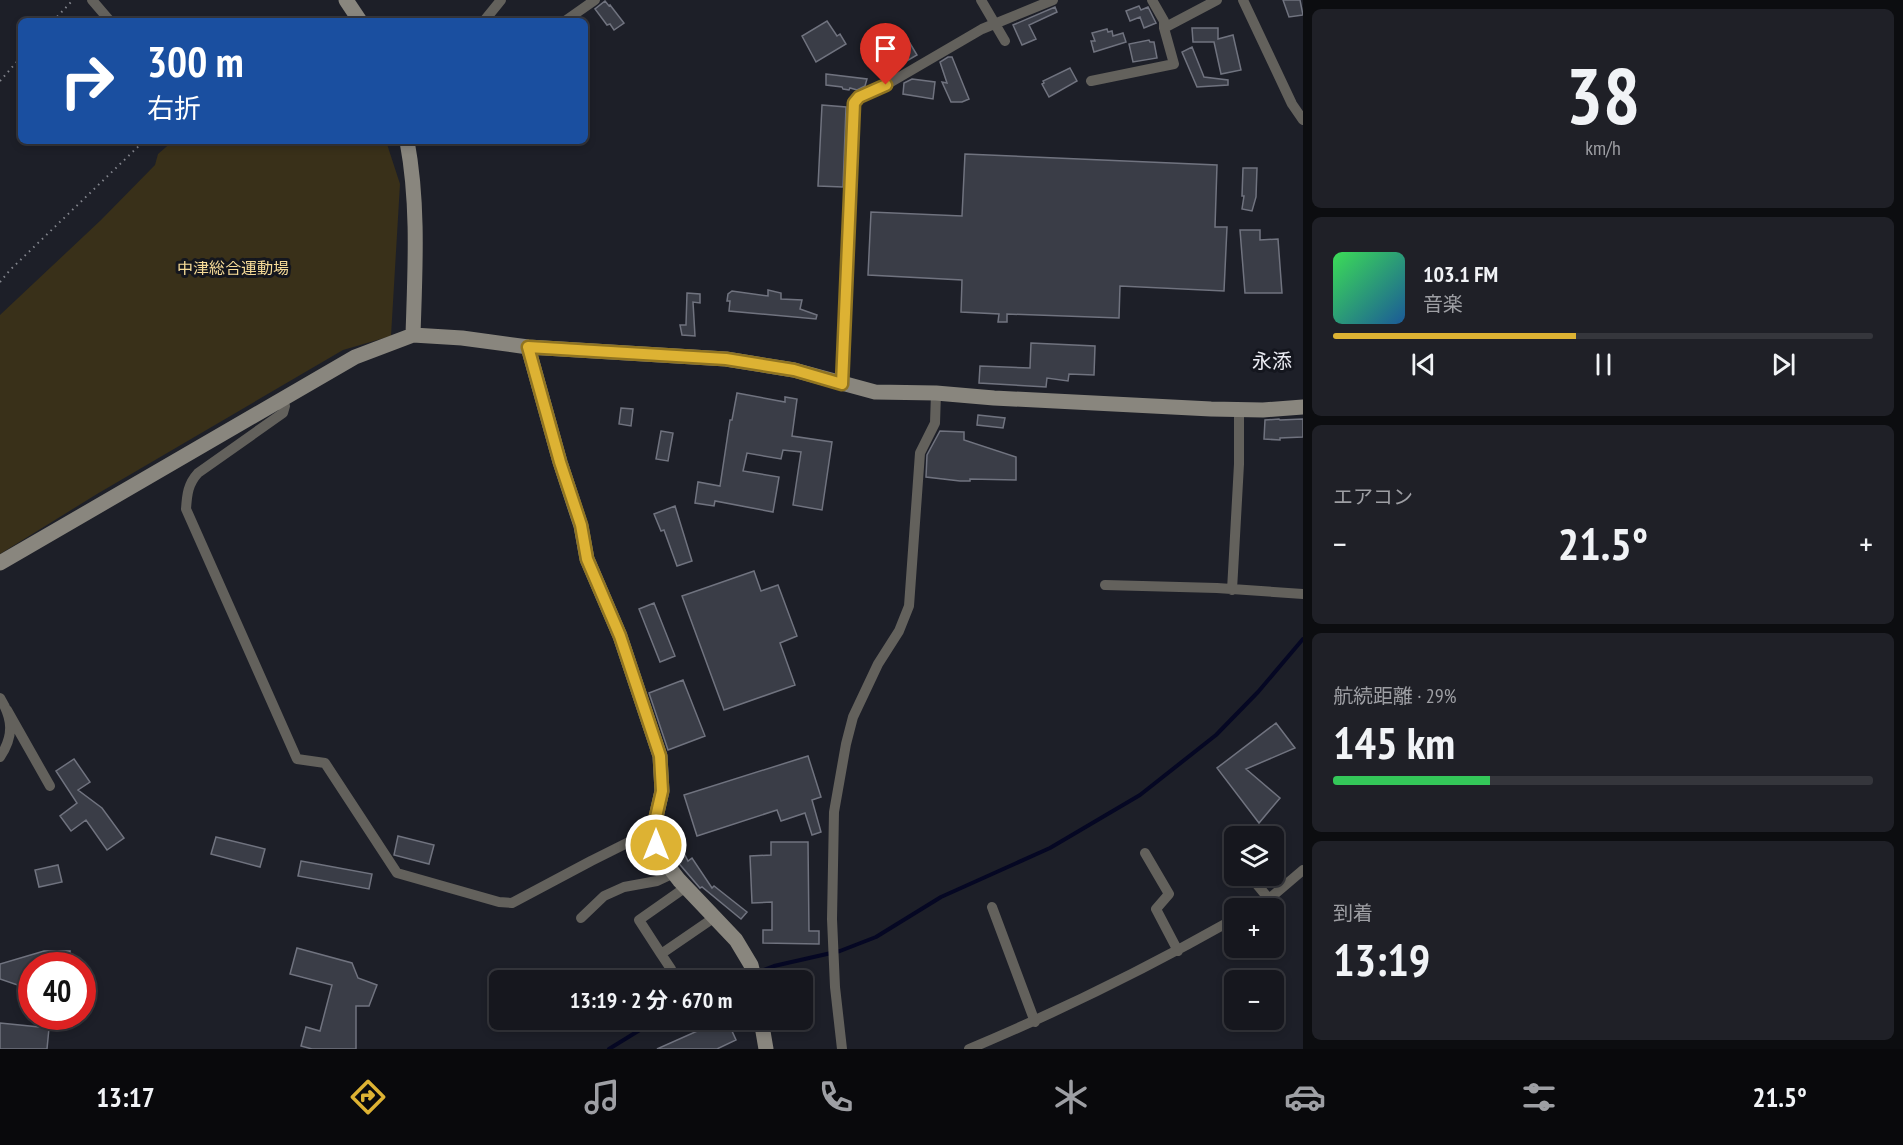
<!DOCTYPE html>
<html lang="ja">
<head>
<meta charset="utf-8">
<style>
	:root { --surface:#16171e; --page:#1f2027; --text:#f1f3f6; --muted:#9e9fa4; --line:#35363c; --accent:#ddb233 }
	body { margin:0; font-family:"PT Sans Narrow","Noto Sans JP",sans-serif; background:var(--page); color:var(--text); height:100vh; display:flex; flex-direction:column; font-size:22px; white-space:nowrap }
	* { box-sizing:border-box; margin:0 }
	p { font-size:20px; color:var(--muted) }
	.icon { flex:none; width:33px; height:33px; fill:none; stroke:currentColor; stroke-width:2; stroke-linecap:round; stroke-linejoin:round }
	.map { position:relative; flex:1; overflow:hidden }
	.sheet { display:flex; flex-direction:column; gap:9px; padding:9px; background:#0c0d10; width:600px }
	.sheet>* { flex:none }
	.top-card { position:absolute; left:18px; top:18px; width:570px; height:126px; border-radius:9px; box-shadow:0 3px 9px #0003,0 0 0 2px var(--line); background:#1a4fa0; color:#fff; overflow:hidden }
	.buttons { position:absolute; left:1224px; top:826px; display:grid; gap:12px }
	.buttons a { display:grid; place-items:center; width:60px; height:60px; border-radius:9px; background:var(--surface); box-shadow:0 3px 9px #0003,0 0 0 2px var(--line); font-size:30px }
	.speed { position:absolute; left:18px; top:952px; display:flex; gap:12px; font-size:30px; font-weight:700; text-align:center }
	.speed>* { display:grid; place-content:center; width:78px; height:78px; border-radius:50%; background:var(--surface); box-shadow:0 3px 9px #0003,0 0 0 2px var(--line); line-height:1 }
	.speed .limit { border:9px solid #d22; background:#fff; color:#111 }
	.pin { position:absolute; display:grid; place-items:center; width:51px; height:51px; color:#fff; margin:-62px -26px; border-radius:50% 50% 50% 0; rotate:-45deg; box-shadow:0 0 6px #0007 }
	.pin .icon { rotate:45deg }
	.me { position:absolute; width:66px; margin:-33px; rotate:0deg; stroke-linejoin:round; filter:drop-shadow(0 0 4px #0008) }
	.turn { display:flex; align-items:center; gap:21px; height:126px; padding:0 30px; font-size:27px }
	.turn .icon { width:78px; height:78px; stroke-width:2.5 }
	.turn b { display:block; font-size:42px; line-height:51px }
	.big { font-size:45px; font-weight:700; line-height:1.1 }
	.sheet .widget { flex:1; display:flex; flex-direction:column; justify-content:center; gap:9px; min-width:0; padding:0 21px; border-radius:9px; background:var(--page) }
	.sheet .dial { align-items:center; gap:0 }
	.dial b { font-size:78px; line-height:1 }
	.song { display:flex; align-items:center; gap:18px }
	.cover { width:72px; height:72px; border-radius:9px; background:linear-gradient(135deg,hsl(130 70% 55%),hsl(210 70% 35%)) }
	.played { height:6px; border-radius:3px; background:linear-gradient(90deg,var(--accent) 45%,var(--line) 45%) }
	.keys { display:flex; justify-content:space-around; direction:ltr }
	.heat { display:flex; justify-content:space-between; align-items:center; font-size:33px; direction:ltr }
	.charge { height:9px; border-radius:4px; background:linear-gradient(90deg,#34c759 29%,var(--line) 0) }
	.trip { position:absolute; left:489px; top:970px; width:324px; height:60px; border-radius:9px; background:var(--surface); box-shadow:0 3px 9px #0003,0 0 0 2px var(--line); font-weight:700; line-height:60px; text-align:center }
	.tabs { display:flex; height:96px; justify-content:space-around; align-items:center; background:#09090c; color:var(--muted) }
	.tabs .icon { width:42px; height:42px }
	.tabs .active { color:var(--accent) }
	.tabs b { font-size:27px; color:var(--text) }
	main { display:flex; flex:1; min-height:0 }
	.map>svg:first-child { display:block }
	.green { fill:#393019 }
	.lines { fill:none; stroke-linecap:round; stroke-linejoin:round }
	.stream { stroke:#050723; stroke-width:4 }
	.building { fill:#3a3d47; stroke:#70737f; stroke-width:1.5 }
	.path { stroke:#83858d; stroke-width:2; stroke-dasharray:1.5 4.5; stroke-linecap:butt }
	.street { stroke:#63615c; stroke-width:10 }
	.secondary { stroke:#89867e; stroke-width:15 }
	.route-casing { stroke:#907421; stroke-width:15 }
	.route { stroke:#ddb233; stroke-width:10 }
	.labels { text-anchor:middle; stroke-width:6; stroke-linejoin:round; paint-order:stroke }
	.park-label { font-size:16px; fill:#f6db98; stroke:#14161e }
	.quarter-label { font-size:20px; fill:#eaebf2; stroke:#14161e }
</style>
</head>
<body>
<main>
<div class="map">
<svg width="1303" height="1049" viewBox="0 0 1303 1049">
	<rect width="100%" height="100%" fill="#1d1f28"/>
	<path class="green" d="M 173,141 L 386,141 L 400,184 L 391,336 L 343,350 L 97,494 L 0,554 L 0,315 L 101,220 L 155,165 L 158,154 Z"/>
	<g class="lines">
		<path class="stream" d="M 756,973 L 774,966 L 840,951 L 876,937 L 941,897 L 1050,848 L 1123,805 L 1140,795 L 1216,735 L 1258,692 L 1303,639
			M 729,981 L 748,975
			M 609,1049 L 656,1020"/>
	</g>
	<path class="building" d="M 1283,0 L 1300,0 L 1303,15 L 1289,17 Z
		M 605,1 L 609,6 L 610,5 L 624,23 L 614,30 L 610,24 L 607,25 L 595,9 Z
		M 1139,6 L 1141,10 L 1148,7 L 1156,23 L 1144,28 L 1140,17 L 1130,21 L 1126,11 Z
		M 1055,7 L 1057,12 L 1029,25 L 1036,39 L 1022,45 L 1013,25 Z
		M 827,21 L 837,36 L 840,34 L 846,44 L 816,62 L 802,36 Z
		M 1192,28 L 1218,28 L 1218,39 L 1233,35 L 1241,70 L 1221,74 L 1214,42 L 1193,42 Z
		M 1107,29 L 1108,32 L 1112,31 L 1113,36 L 1123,33 L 1126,42 L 1094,52 L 1091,41 L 1095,41 L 1092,33 Z
		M 905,35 L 917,55 L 905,62 L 893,43 Z
		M 1149,40 L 1150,42 L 1154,42 L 1157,58 L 1133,62 L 1129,44 Z
		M 1192,47 L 1204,77 L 1228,80 L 1228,85 L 1197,87 L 1182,52 Z
		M 948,57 L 952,57 L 969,99 L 962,102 L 951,102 L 942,82 L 947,83 L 940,62 Z
		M 1070,68 L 1077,81 L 1049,97 L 1042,84 L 1044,83 L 1043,81 Z
		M 826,74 L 867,79 L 865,86 L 857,90 L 850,88 L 849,90 L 843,89 L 842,87 L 826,85 Z
		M 912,79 L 935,82 L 933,99 L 903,94 L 904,83 Z
		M 822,105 L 846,107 L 843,187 L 818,186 Z
		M 965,154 L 1217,165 L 1215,227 L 1227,227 L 1224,291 L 1120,286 L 1119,318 L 1007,314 L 1007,322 L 998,322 L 999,314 L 961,312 L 962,280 L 868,275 L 871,212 L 962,216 Z
		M 1243,168 L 1257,168 L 1256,197 L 1252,211 L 1242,209 L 1244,196 L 1242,196 Z
		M 1240,230 L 1260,230 L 1260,240 L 1278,239 L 1282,293 L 1245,293 Z
		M 768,290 L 781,293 L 781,299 L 802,300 L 800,309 L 817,315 L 816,319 L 729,311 L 730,301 L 727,301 L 728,294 L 732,291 L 768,296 Z
		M 687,293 L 700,294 L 700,303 L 693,302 L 695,336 L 682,335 L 680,325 L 686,325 Z
		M 1031,343 L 1095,346 L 1094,375 L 1069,374 L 1068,381 L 1047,378 L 1046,387 L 979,383 L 980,366 L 1030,368 Z
		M 737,393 L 785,402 L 785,397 L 797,399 L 792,436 L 832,442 L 822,510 L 793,505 L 801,452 L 783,450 L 781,459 L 747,453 L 743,471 L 779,477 L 773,512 L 715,501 L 714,506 L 695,503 L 698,482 L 720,486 L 730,420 L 732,420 Z
		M 621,408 L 633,409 L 631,426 L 619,424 Z
		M 978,415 L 1005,418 L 1003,428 L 977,425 Z
		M 1279,419 L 1280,420 L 1303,419 L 1303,437 L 1280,438 L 1280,440 L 1264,439 L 1265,420 Z
		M 661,431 L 673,433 L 668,461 L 656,459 Z
		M 940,431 L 964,432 L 964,440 L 1016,457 L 1016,480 L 970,479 L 970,481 L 960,481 L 926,477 L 927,455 Z
		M 675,506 L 692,561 L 677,566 L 664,530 L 661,531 L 654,514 Z
		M 754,571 L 761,591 L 778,585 L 797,636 L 780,643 L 795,685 L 724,710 L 682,596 Z
		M 654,603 L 675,656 L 660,662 L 639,609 Z
		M 683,680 L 705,736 L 668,750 L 649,693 Z
		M 1276,723 L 1295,748 L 1246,769 L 1280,798 L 1259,823 L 1217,768 Z
		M 808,756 L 821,797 L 812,800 L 821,832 L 812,835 L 805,813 L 781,821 L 777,810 L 697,836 L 684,795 Z
		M 74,759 L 90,782 L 78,790 L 102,808 L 124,838 L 107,850 L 86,820 L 71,831 L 60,816 L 77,803 L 56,771 Z
		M 398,836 L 434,845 L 429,864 L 394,855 Z
		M 216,837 L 265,849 L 260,867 L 211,854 Z
		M 676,837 L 688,861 L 692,858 L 712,888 L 714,886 L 747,912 L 741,919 L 702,887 L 700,888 L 676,860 L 665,842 Z
		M 771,842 L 808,842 L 809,931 L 819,931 L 819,944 L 763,943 L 763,930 L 772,930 L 772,902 L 752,903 L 750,856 L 771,855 Z
		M 301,861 L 372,874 L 369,889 L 298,876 Z
		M 58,865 L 62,882 L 39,887 L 35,870 Z
		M 297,948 L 352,963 L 358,978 L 377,985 L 369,1006 L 356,1006 L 356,1049 L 312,1049 L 301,1046 L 306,1027 L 320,1031 L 332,985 L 290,974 Z
		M 44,951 L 70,951 L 70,966 L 32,966 L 32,990 L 0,979 L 0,964 Z
		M 722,1020 L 727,1020 L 736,1040 L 717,1049 L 657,1049 Z
		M 0,1023 L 49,1028 L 47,1049 L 0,1049 Z"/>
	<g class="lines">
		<path class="path" d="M 53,21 L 73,0
			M 0,81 L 21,57
			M 0,282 L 10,270 L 144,141"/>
		<path class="street" d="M 92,0 L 110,21
			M 981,0 L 1005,41
			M 1152,0 L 1164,21 L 1164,28
			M 1243,0 L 1292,104 L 1303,120
			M 484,21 L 501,0
			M 565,21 L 595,0
			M 1091,81 L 1174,64 L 1164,28 L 1217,0
			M 842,384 L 854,148 L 854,103 L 859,97 L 886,85 L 982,29 L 1053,0
			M 281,399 L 285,406 L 283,413 L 198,473 C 188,484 187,494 186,509 L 297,759 L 325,763 L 397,873 L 499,902 L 512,903 L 591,861 L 653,830
			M 1105,585 L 1217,588 L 1303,594
			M 1232,590 L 1239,464 L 1239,409
			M 0,698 C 13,719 14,736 0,757
			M 7,710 L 50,786
			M 1145,853 L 1169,894 L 1156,909 L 1178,951
			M 1232,854 L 1234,857
			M 1250,876 L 1269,899
			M 992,907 L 1035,1022
			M 1251,909 L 1269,899 L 1303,870
			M 581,918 L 604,896 L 624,887 L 657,881 L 674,873
			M 661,954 L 639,920 L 686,887
			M 671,969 L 661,954 L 715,917
			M 842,1049 L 835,987 L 832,919 L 834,812 L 846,744 L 853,717 L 878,664 L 899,631 L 909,606 L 920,453 L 935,423 L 936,393
			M 969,1049 C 1060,1011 1149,967 1234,919"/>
		<path class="secondary" d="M 346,0 L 360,21
			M 407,141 C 419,205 415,270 413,335
			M 528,347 L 560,462 L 581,526 L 587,559 L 620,636 L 660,756 L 662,791 L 653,830 L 656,845 L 665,862 L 679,880 L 736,940 L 751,965 L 755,981
			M 0,563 L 355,357 L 413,335 L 462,338 L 528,347 L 726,359 L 794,370 L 875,392 L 936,393 L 994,398 L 1211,409 L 1263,410 L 1303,407
			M 761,1020 L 766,1049"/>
	</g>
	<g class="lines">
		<defs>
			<path id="route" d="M 656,845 L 653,830 L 662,791 L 660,756 L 620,636 L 587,559 L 581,525 L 560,462 L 528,347 L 726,359 L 794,370 L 842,384 L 854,103 L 859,97 L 886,85"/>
		</defs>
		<use href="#route" class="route-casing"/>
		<use href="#route" class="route"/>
	</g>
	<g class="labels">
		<g class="park-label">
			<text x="233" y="274">中津総合運動場</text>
		</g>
		<g class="quarter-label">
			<text x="1272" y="368">永添</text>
		</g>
	</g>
</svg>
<div class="buttons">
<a><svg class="icon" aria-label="layers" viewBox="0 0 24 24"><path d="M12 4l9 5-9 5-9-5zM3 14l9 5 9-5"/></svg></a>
<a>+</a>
<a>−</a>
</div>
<div class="speed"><div class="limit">40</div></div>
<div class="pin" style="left:886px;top:85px;background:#d93025"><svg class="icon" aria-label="arrive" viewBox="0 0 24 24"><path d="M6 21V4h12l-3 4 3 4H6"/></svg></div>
<svg class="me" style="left:656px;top:845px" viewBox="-20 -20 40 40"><circle r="17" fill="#ddb233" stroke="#fff" stroke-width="3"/><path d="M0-11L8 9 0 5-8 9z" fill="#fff"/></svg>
<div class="trip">13:19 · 2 分 · 670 m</div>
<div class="top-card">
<div class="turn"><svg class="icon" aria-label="right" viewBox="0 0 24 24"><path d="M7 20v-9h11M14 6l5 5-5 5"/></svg><div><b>300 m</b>右折</div></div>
</div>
</div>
<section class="sheet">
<div class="widget dial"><b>38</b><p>km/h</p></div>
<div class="widget">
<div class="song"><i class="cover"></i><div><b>103.1 FM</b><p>音楽</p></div></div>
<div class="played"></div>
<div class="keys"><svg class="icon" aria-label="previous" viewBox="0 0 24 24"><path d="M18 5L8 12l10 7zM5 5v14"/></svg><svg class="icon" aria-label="pause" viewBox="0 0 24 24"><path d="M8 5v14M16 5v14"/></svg><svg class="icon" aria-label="next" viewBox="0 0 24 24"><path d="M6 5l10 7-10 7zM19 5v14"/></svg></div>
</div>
<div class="widget"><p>エアコン</p>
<div class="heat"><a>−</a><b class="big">21.5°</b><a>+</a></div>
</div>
<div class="widget"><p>航続距離 · 29%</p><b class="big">145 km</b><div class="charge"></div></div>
<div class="widget"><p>到着</p><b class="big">13:19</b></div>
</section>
</main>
<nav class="tabs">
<b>13:17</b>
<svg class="icon active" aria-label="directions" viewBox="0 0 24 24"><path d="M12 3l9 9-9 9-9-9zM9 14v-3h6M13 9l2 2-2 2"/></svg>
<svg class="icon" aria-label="music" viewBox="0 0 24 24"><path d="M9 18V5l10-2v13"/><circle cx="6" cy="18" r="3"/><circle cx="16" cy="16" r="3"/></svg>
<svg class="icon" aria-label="phone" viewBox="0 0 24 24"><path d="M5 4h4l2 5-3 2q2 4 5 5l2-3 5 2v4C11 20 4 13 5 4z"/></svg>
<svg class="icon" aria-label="climate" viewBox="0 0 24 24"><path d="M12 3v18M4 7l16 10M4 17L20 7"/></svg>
<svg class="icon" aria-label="car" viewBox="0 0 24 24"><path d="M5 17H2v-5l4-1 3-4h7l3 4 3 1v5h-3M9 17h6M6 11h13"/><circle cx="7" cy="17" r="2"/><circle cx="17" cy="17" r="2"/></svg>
<svg class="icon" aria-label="filters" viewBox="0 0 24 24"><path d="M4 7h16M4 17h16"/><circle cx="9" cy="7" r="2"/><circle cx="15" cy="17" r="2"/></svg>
<b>21.5°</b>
</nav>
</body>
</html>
